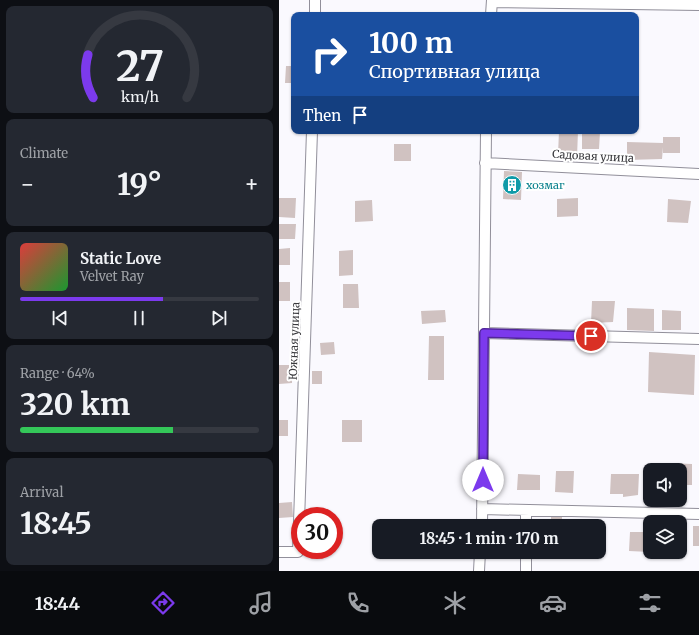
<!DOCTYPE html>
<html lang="en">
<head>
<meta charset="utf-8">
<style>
	:root { --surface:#171b24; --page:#242831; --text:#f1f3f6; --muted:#9ea1a6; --line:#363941; --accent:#7c3aed }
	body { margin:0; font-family:Merriweather,serif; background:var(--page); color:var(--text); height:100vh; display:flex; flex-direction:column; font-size:15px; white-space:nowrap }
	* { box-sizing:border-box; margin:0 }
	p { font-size:13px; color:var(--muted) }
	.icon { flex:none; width:22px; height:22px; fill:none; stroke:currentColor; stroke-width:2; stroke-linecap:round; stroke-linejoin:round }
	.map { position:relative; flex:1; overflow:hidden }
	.side { display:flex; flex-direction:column; gap:6px; padding:6px; background:#0d0f14; width:279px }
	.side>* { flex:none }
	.top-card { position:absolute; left:12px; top:12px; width:348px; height:122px; border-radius:8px; box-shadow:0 1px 3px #0004; background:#1a4fa0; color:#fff; overflow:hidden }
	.controls { position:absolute; left:364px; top:463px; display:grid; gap:8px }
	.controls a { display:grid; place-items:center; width:44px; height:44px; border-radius:8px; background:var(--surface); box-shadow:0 1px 3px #0004; font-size:20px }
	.speed { position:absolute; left:12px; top:507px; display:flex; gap:8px; font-size:20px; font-weight:700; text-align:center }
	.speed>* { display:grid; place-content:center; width:52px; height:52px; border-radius:50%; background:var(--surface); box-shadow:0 1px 3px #0004; line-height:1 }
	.speed .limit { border:6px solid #d22; background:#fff; color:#111 }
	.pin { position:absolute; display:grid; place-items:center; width:34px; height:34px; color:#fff; margin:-17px; border:2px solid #fff; border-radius:50%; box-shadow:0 1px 4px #0007 }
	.me { position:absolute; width:44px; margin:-22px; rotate:0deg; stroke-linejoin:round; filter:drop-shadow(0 0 3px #0008) }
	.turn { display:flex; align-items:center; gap:14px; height:84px; padding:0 12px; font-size:18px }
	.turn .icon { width:52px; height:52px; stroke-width:2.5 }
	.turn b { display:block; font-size:28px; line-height:34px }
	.then { display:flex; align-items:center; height:38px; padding:0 12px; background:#0003; gap:8px; font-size:15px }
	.big { font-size:30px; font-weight:700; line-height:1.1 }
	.side .tile { flex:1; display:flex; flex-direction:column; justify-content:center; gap:6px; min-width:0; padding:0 14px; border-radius:8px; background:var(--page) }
	.side .dial { align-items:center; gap:0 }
	.dial svg { height:104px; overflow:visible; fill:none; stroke:var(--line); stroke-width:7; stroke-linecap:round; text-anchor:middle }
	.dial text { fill:var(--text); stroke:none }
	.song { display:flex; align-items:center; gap:12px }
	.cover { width:48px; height:48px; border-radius:6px; background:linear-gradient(135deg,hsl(0 70% 55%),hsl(130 70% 35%)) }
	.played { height:4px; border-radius:2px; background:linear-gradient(90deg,var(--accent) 60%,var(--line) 60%) }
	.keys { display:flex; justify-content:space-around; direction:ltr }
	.heat { display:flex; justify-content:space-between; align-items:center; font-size:22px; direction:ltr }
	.charge { height:6px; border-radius:3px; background:linear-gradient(90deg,#34c759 64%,var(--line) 0) }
	.trip { position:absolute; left:93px; top:519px; width:234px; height:40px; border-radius:8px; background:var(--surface); box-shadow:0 1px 3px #0004; font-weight:700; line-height:40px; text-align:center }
	.menu { display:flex; height:64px; justify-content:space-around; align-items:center; background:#090b0e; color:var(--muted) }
	.menu .icon { width:28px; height:28px }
	.menu .active { color:var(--accent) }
	.menu b { font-size:18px; color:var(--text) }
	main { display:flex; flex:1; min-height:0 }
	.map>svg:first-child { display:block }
	.building { fill:#d0c2c1 }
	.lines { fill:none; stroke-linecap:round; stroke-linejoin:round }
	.minor-casing { stroke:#918f9a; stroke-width:12 }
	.minor { stroke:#fff; stroke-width:10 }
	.route-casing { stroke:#51269a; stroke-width:10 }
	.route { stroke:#7c3aed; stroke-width:7 }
	.labels { text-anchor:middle; stroke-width:4; stroke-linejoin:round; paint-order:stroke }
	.street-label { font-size:11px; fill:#39393d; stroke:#fff }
	.culture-label { font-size:11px; fill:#0d838f; stroke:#fff; text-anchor:start }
</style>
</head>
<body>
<main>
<section class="side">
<div class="tile dial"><svg viewBox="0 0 100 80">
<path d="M14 69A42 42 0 1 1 86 69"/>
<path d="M14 69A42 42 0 0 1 10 36" stroke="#7c3aed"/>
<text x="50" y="56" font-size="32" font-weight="700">27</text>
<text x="50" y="72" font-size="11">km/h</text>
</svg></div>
<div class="tile"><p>Climate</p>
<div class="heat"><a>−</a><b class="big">19°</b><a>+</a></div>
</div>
<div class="tile">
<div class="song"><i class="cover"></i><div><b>Static Love</b><p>Velvet Ray</p></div></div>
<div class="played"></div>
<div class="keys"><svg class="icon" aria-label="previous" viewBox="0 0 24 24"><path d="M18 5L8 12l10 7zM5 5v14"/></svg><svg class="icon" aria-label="pause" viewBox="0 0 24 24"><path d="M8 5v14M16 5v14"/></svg><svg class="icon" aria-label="next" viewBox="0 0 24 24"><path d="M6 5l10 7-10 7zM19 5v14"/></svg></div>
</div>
<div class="tile"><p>Range · 64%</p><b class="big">320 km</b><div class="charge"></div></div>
<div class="tile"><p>Arrival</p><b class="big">18:45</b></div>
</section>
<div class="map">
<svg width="420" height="571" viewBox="0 0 420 571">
	<rect width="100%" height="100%" fill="#faf9fe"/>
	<path class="building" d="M 7,66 L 15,66 L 15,83 L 6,83 Z
		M 280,131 L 299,131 L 298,157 L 279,155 Z
		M 303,132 L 321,132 L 320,149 L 303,149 Z
		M 384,137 L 401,137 L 401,153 L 384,153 L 384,147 L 383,159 L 348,160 L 348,142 L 384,143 Z
		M 115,144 L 132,144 L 132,161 L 115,161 Z
		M 225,171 L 243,172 L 242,200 L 224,199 Z
		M 0,198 L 17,198 L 16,218 L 0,217 Z
		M 299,198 L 299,216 L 278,217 L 278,199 Z
		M 389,199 L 412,201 L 409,223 L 388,222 Z
		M 93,200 L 94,221 L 76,222 L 76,201 Z
		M 0,224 L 17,224 L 16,239 L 0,239 Z
		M 11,248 L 11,265 L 0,265 L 0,249 Z
		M 74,250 L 74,275 L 60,276 L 60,251 Z
		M 0,282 L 11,282 L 11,301 L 0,301 Z
		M 64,284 L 79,284 L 80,308 L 64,308 Z
		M 313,301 L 336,301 L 334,322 L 312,323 Z
		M 348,308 L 375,309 L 375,331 L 348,330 Z
		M 166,310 L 167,322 L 143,324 L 142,311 Z
		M 383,310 L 402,311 L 402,330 L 383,330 Z
		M 150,336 L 165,336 L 165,380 L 149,380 Z
		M 55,342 L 56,354 L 42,355 L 41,343 Z
		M 370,352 L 416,355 L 415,395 L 369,392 Z
		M 0,365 L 13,365 L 13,383 L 0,384 Z
		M 33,371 L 43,371 L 43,384 L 33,384 Z
		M 0,420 L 9,420 L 9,436 L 0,436 Z
		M 63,420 L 83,420 L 83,442 L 63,442 Z
		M 391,463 L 413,464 L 413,485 L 401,485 L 401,470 L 391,470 Z
		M 277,471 L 295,471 L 294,493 L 276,492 Z
		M 239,474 L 261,475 L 261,490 L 238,490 Z
		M 332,474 L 360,474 L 359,495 L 344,497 L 344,494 L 331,494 Z
		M 13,502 L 14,517 L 0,518 L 0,503 Z
		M 272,514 L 283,514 L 283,526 L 272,526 Z
		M 414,526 L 420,526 L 420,546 L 414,546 Z
		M 351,532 L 371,532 L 371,552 L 350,551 Z"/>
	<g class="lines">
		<defs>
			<path id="minor" d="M 213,2 L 420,5
				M 36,15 L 36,0
				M 212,15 L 213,0
				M 206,163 L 420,174
				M 205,333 L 420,339
				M 203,509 L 420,514
				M 247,510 L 247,526
				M 203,526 L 207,131
				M 0,552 L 19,552 L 33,131
				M 247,552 L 247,571
				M 200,571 L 201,552"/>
		</defs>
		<use href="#minor" class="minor-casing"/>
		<use href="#minor" class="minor"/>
	</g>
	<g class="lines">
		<defs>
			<path id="route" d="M 204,480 L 205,333 L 312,336"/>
		</defs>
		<use href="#route" class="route-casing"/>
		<use href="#route" class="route"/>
	</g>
	<defs>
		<symbol id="building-disc" viewBox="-11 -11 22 22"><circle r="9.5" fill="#0f9aa8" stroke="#fff"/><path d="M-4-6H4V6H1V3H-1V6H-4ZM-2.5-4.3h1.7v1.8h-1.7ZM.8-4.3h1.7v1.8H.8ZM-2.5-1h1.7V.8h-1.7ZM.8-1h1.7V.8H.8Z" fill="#fff"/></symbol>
	</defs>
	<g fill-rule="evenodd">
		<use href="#building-disc" x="222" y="174" width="22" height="22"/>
	</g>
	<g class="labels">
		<g class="street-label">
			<text transform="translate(314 156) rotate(3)" y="4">Садовая улица</text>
			<text transform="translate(15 341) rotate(-88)" y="4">Южная улица</text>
		</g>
		<g class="culture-label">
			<text x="247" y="189">хозмаг</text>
		</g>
	</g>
</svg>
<div class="controls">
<a><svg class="icon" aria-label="sound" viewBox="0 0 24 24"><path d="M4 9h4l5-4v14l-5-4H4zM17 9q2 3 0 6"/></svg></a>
<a><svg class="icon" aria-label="layers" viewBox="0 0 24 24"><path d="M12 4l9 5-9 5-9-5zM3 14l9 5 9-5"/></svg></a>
</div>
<div class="speed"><div class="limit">30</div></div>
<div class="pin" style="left:312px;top:336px;background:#d93025"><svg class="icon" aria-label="arrive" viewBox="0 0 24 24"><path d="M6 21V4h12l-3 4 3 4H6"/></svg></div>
<svg class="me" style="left:204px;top:480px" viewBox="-20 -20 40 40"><circle r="19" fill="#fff"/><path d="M0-13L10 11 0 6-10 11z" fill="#7c3aed"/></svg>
<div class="trip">18:45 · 1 min · 170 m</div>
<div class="top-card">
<div class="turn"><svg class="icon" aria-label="right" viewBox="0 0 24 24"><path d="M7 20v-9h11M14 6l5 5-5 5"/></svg><div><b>100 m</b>Спортивная улица</div></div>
<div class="then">Then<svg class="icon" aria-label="arrive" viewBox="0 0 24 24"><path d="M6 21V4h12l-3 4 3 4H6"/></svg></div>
</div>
</div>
</main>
<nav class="menu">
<b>18:44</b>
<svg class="icon active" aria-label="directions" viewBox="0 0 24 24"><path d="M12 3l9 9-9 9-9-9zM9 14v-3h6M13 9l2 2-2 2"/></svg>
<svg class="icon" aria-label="music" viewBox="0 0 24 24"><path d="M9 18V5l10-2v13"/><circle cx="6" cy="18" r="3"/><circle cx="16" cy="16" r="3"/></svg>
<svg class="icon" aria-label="phone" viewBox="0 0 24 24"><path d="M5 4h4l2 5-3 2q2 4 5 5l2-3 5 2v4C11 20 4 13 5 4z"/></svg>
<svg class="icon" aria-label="climate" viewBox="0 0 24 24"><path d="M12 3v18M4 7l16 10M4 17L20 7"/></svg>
<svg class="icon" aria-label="car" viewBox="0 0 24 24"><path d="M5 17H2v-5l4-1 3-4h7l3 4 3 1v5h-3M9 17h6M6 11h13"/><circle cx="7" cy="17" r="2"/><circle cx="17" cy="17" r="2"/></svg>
<svg class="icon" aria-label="filters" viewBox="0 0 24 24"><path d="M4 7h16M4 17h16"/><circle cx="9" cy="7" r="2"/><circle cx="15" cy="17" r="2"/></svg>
</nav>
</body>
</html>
